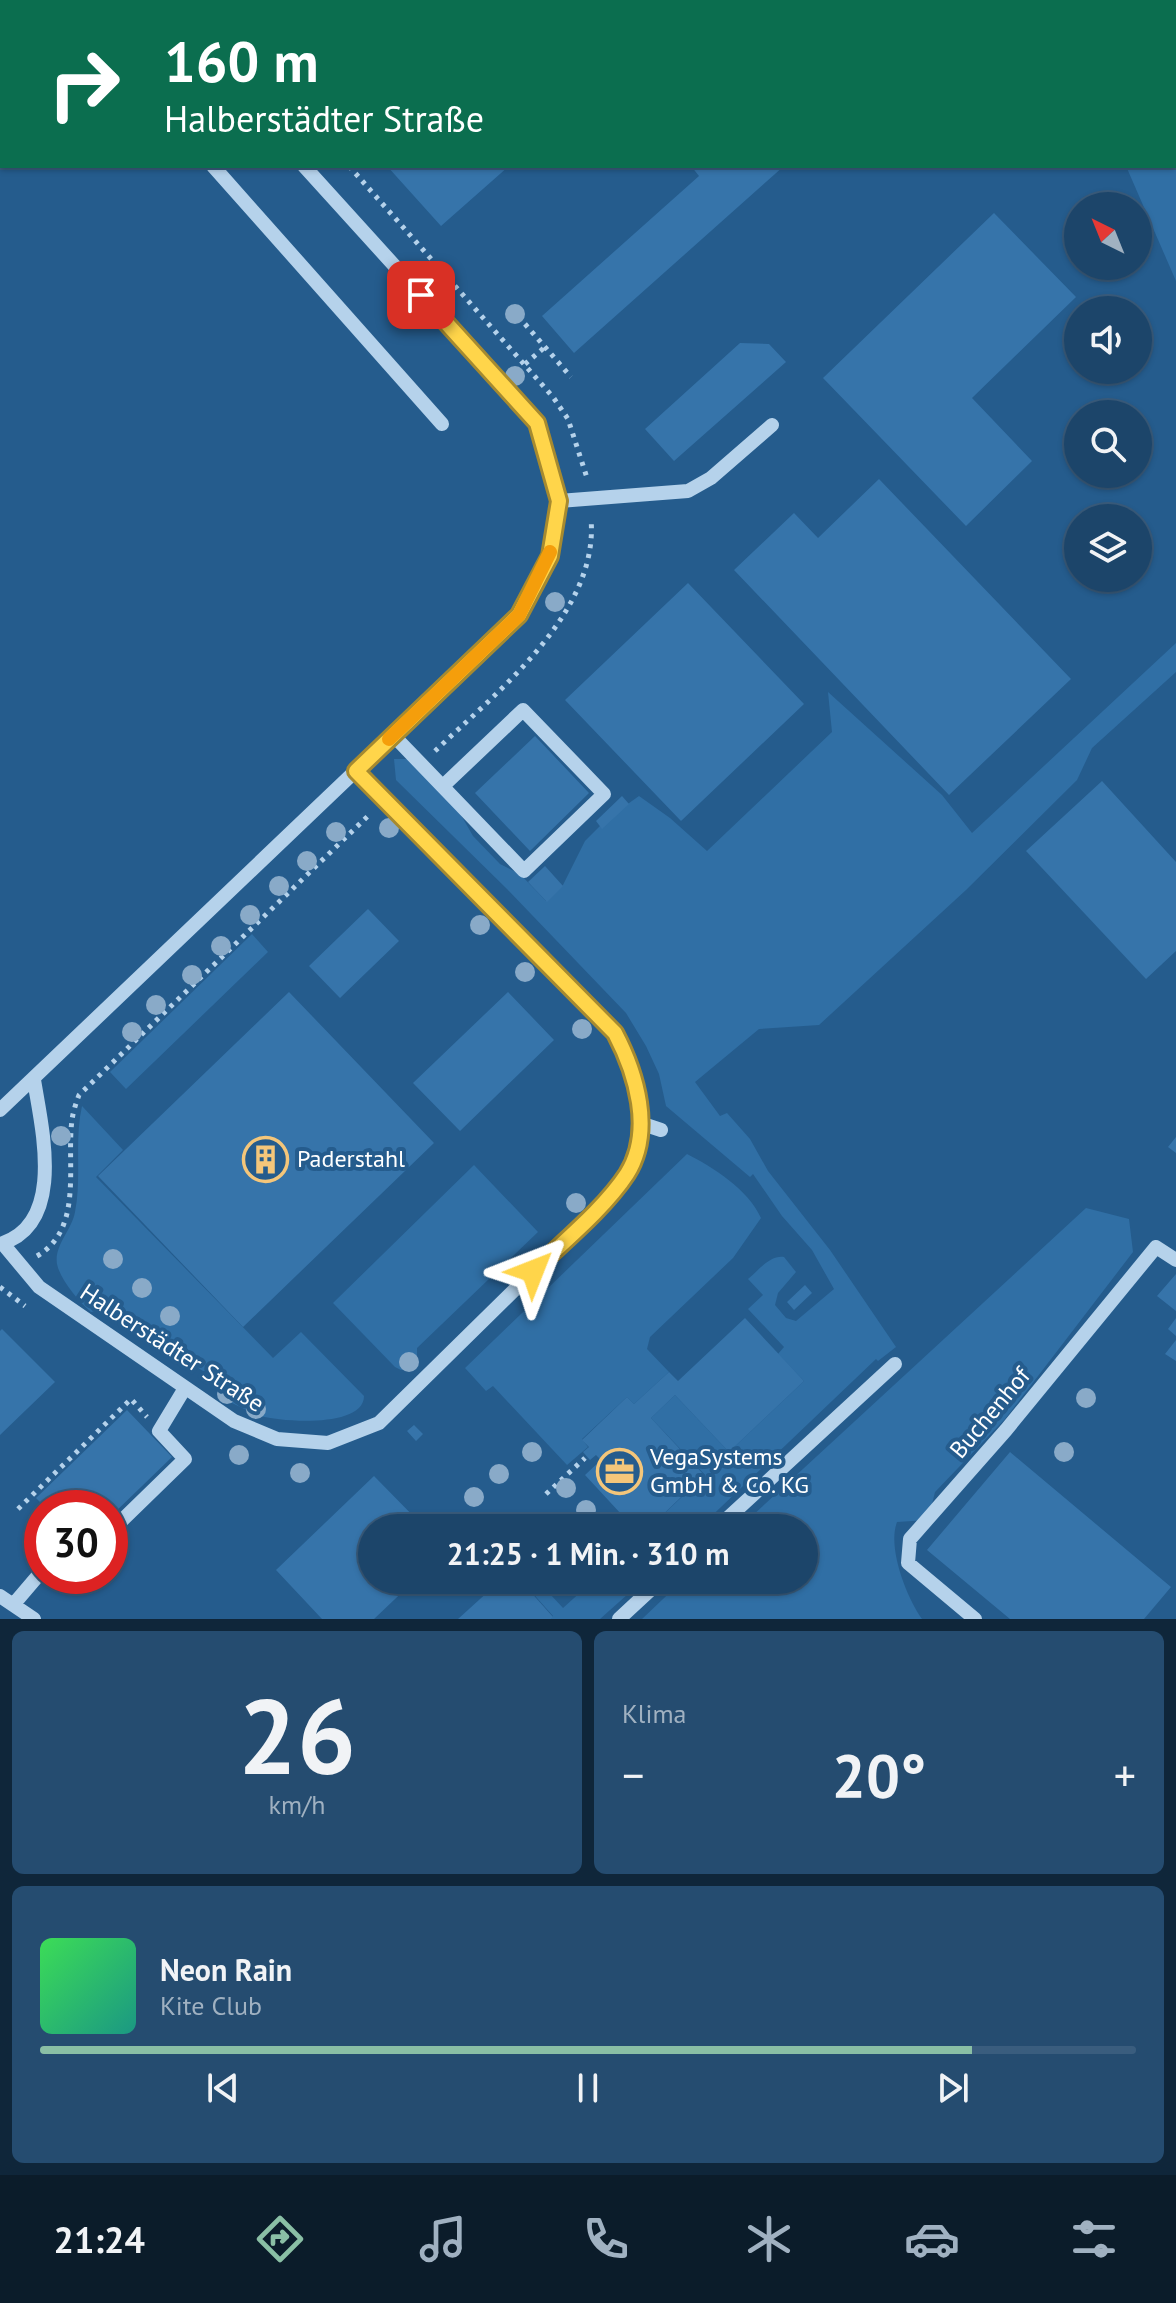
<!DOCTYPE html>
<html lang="de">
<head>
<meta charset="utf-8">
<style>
	:root { --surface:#1c456a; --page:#254c70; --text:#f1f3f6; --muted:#a0b1c1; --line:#3a5d7e; --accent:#8abfa5 }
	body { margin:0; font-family:"PT Sans",sans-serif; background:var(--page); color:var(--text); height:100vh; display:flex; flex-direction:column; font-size:30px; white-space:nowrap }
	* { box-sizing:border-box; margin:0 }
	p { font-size:26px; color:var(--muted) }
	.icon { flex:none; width:44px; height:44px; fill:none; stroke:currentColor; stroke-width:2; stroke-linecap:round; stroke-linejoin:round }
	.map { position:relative; height:1619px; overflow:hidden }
	.drawer { display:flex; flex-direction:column; gap:12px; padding:12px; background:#0f263a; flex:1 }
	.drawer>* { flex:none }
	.hud { position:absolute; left:0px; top:0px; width:1176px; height:168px; box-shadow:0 2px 6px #0004,0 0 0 2px var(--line); background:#0b6e4f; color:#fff; overflow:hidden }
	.needle { width:52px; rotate:317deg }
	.tools { position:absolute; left:1064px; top:192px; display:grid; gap:16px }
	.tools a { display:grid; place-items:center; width:88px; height:88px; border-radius:50%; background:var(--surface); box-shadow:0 2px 6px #0004,0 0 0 2px var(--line); font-size:40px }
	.speed { position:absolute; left:24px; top:1490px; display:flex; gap:16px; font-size:40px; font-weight:700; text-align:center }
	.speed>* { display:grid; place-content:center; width:104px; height:104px; border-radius:50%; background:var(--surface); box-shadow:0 2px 6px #0004,0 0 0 2px var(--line); line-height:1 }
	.speed .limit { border:12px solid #d22; background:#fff; color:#111 }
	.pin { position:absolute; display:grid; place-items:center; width:68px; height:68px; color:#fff; margin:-34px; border-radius:16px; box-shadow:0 4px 12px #0006 }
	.me { position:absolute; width:88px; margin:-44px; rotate:45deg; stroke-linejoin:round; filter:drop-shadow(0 0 6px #0008) }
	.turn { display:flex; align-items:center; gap:28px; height:168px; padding:0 32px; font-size:36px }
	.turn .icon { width:104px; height:104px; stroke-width:2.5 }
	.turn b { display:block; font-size:56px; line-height:68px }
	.big { font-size:60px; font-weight:600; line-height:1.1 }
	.drawer .card { flex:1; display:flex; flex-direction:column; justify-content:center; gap:12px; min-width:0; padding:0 28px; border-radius:12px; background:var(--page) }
	.drawer .dial { align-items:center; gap:0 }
	.dial b { font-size:104px; line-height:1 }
	.song { display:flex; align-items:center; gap:24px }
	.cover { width:96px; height:96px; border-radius:12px; background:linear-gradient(135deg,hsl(130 70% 55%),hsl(170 70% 35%)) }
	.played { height:8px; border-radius:4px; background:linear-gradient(90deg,var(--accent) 85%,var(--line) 85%) }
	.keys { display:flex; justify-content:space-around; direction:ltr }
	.heat { display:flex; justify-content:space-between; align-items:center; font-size:44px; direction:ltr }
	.drawer .tiles { flex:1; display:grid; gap:12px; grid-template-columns:1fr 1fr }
	.card:last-child { grid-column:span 2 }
	.trip { position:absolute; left:358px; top:1514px; width:460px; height:80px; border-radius:40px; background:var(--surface); box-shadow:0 2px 6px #0004,0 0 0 2px var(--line); font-weight:600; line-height:80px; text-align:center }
	.tabs { display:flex; height:128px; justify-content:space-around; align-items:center; background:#0b1c2a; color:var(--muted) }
	.tabs .icon { width:56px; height:56px }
	.tabs .selected { color:var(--accent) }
	.tabs b { font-size:36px; color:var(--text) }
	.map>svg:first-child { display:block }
	.green { fill:#306fa5 }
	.building { fill:#3674aa }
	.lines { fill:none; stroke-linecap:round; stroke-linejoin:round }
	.path { stroke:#b5d2eb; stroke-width:5; stroke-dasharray:4 6; stroke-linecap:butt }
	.minor { stroke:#b5d2eb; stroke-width:14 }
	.tree { fill:#89aac8 }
	.route-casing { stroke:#a68a30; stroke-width:20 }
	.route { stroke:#ffd54a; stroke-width:14 }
	.slow { stroke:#f59e0b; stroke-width:14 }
	.labels { text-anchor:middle; stroke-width:8; stroke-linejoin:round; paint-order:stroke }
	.poi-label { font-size:24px; fill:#fff; stroke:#255c8d; text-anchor:start }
	.street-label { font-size:24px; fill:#fff; stroke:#255c8d }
</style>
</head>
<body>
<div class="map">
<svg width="1176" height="1619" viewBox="0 0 1176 1619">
	<rect width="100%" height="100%" fill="#255c8d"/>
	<path class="green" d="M 1174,153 L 1176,159 L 1176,281 L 1126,166 L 1174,166 Z
		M 1176,643 L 1176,672 L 1092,748 L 1077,780 L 966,890 L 819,1025 L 759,1029 L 695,1082 L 720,1116 L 727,1113 L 750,1139 L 768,1171 L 830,1250 L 896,1347 L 878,1361 L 876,1359 L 699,1528 L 649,1528 L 705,1475 L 651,1418 L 675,1395 L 729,1452 L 804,1381 L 778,1354 L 784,1347 L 748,1309 L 763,1295 L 748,1279 C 759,1270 770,1255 784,1257 L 796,1272 L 778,1293 L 775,1305 L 786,1318 L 796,1321 L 834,1289 L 812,1250 L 782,1216 L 753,1174 L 750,1177 L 666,1106 L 659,1074 L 646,1046 L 626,1013 L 507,889 L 396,780 L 394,759 L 410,759 L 457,808 L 473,836 L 500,864 L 520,874 L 546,901 L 563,885 L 585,841 L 608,818 L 639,796 L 670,818 L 707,851 L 832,732 L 828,692 L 942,795 L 972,833 Z
		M 252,934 L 268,952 L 126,1089 L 110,1072 Z
		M 82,1106 L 123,1150 L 96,1177 L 273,1358 L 301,1332 L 364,1396 C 364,1428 282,1422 261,1416 C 249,1412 238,1406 226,1400 L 220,1382 L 107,1309 L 91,1312 C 78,1301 60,1279 57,1264 C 54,1245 72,1230 75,1212 C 82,1177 74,1141 82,1106 Z
		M 687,1154 C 714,1168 748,1189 761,1218 L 733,1258 L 650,1337 L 647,1349 L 669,1372 L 634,1404 L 627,1397 L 582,1439 L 588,1447 L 567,1465 L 493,1386 L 486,1391 L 465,1368 Z
		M 474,1165 L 538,1232 L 417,1348 L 417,1362 L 414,1368 L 401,1370 L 395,1367 L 333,1303 Z
		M 1086,1208 L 1129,1219 L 1133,1252 L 1005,1419 L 935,1492 L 928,1520 L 897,1522 C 887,1548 907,1598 922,1619 L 642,1619 L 683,1580 L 804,1580 L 804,1528 L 739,1528 Z
		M 521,1580 L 537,1580 L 563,1608 L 594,1580 L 615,1580 L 628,1594 L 600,1619 L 551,1619 L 553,1616 Z"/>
	<path class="building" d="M 387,166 L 509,166 L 441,226 Z
		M 691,166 L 784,166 L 574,353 L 542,316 L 699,176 Z
		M 994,213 L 1076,297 L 972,398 L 1032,461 L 966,526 L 823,378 Z
		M 740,343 L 769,344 L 786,362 L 674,461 L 645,429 Z
		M 879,479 L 1071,679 L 949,795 L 734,570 L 794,513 L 818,538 Z
		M 688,583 L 804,704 L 681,821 L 565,700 Z
		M 535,736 L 589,793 L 530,851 L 475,793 Z
		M 1102,781 L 1176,862 L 1176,951 L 1146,979 L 1026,851 Z
		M 622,796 L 629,804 L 602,829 L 596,821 Z
		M 545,866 L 563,886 L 547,902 L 528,882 Z
		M 368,909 L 399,941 L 340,998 L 309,966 Z
		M 289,992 L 434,1143 L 243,1327 L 98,1176 Z
		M 508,992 L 554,1040 L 460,1131 L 413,1083 Z
		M 1176,1137 L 1176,1153 L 1168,1147 Z
		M 1176,1274 L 1176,1311 L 1157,1296 Z
		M 805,1285 L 812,1293 L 794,1310 L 787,1302 Z
		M 745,1318 L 804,1381 L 729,1452 L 675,1395 L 651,1418 L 704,1475 L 649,1528 L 634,1528 L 585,1475 L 601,1460 L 596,1455 L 590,1460 L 583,1452 L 589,1447 L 582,1440 L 627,1397 L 634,1404 L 669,1372 L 678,1381 Z
		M 1176,1318 L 1176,1336 L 1168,1329 Z
		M 2,1329 L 55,1382 L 0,1435 L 0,1331 Z
		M 1176,1340 L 1176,1361 L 1165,1354 Z
		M 127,1410 L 172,1457 L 110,1517 L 110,1508 L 46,1508 L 36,1498 Z
		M 414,1425 L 423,1434 L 416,1441 L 407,1431 Z
		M 1010,1452 L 1171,1587 L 1144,1619 L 1010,1619 L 927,1550 Z
		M 374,1476 L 425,1528 L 372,1528 L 372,1580 L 415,1580 L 374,1619 L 322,1619 L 276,1570 Z
		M 501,1580 L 520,1580 L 553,1617 L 551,1619 L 458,1619 Z"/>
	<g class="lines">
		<path class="path" d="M 201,0 L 203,2
			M 349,166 L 553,397 L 568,419 L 588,481
			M 525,324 L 571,377
			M 525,364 L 545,347
			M 435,751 C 496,693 599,613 591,519
			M 37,1256 C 84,1229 66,1164 72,1120 C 73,1112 76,1103 79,1095 L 370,814
			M 0,1287 L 25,1306
			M 546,1494 L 585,1458
			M 18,1509 L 131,1399 L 147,1417"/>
		<path class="minor" d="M 65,0 L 67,2
			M 154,0 L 155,2
			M 639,2 L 640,0
			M 213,166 L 442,424
			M 559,501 L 688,491 L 711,478 L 772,425
			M 393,735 L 524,871 L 604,794 L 523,710 L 443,786
			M 0,1110 L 519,615 C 529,596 540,578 548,558 C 566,515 553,465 537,423 L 304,166
			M 640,1123 L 661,1130
			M 0,1244 C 66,1225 42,1129 34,1080
			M 3,1244 L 39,1287 L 234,1421 L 277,1439 L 328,1443 L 379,1423 L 615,1191 C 652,1138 643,1087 615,1033 L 356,771
			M 717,1528 L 895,1364
			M 110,1532 L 185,1459 L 159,1431 L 185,1388
			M 0,1596 L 34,1619
			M 13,1605 L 42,1571
			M 619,1619 L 661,1580
			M 975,1619 L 908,1563 L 910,1539 L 1006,1430 L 1156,1247 L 1176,1260"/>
	</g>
	<g class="tree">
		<circle cx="515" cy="314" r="10"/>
		<circle cx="515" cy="376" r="10"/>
		<circle cx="555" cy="602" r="10"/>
		<circle cx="389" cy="828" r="10"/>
		<circle cx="336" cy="832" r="10"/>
		<circle cx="307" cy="861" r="10"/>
		<circle cx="279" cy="886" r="10"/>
		<circle cx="250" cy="915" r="10"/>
		<circle cx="480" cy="925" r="10"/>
		<circle cx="221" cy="946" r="10"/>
		<circle cx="525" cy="972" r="10"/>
		<circle cx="192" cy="975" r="10"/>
		<circle cx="156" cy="1005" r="10"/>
		<circle cx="582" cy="1029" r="10"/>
		<circle cx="132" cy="1032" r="10"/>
		<circle cx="61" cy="1136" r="10"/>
		<circle cx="576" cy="1203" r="10"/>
		<circle cx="113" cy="1259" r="10"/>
		<circle cx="142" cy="1288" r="10"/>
		<circle cx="170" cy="1316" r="10"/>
		<circle cx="409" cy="1362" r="10"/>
		<circle cx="227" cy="1394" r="10"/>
		<circle cx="1086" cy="1398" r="10"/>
		<circle cx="256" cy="1409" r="10"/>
		<circle cx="532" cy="1452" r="10"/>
		<circle cx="1064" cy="1452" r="10"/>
		<circle cx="239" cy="1455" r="10"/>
		<circle cx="300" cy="1473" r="10"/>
		<circle cx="499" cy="1474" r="10"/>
		<circle cx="566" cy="1488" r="10"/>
		<circle cx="474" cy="1497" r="10"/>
		<circle cx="586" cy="1510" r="10"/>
	</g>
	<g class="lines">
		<defs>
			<path id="route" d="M 421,295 L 537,423 L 559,501 L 550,556 L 519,615 L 356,771 L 615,1033 C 636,1073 654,1131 627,1174 C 604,1209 563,1242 533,1271"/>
		</defs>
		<use href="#route" class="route-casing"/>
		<use href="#route" class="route"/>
		<path class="slow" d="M 389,739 L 519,615 L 550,552"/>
	</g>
	<defs>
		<symbol id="building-ring" viewBox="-11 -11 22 22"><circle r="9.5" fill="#255c8d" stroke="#f4c67a" stroke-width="1.5"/><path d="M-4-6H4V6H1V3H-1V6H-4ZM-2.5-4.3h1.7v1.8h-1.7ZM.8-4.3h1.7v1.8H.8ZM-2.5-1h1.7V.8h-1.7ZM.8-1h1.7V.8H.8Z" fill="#f4c67a"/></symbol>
		<symbol id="office-ring" viewBox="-11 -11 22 22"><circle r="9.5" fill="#255c8d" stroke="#f4c67a" stroke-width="1.5"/><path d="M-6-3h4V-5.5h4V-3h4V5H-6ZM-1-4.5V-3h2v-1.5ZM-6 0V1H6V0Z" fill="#f4c67a"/></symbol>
	</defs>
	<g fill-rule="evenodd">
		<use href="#building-ring" x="240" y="1134" width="51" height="51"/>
		<use href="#office-ring" x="594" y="1446" width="51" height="51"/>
	</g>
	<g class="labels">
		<g class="poi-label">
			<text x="297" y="1167">Paderstahl</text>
			<text x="650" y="1465">VegaSystems<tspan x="650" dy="28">GmbH &amp; Co. KG</tspan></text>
		</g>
		<g class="street-label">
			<text transform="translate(172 1348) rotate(33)" y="8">Halberstädter Straße</text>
			<text transform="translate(990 1413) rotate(-50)" y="8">Buchenhof</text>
		</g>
	</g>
</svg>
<div class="tools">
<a><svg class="needle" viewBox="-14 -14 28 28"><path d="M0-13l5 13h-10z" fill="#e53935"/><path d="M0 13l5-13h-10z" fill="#a0b1c1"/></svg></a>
<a><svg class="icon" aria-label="sound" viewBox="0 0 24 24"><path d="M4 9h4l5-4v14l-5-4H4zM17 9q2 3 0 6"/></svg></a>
<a><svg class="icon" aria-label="search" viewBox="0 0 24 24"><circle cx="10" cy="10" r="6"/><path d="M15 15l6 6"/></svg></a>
<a><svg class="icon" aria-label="layers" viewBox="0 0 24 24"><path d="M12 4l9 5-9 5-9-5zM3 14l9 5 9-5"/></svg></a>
</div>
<div class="speed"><div class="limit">30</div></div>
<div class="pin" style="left:421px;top:295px;background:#d93025"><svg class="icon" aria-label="arrive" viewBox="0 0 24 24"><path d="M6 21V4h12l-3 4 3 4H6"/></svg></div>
<svg class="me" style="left:533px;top:1271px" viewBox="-20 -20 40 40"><path d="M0-17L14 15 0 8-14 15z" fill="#ffd54a" stroke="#fff" stroke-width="4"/></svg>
<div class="trip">21:25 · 1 Min. · 310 m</div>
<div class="hud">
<div class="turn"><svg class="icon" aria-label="right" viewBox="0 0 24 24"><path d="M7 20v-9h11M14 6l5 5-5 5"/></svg><div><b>160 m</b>Halberstädter Straße</div></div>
</div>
</div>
<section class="drawer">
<div class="tiles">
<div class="card dial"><b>26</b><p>km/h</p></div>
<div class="card"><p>Klima</p>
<div class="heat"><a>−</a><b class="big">20°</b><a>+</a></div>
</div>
<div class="card">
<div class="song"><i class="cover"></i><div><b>Neon Rain</b><p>Kite Club</p></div></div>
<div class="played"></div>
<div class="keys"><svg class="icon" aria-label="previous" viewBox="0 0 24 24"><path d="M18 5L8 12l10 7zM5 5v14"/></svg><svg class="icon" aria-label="pause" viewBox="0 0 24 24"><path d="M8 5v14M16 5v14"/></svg><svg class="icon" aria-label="next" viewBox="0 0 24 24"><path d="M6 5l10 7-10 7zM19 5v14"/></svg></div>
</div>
</div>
</section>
<nav class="tabs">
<b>21:24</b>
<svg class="icon selected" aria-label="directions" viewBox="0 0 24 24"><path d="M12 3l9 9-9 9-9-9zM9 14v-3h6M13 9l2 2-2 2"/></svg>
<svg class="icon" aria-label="music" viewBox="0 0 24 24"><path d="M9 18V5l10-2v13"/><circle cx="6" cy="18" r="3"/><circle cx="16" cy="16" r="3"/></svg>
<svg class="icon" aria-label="phone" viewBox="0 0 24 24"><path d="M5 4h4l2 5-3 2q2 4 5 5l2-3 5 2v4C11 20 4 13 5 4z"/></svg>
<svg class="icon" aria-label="climate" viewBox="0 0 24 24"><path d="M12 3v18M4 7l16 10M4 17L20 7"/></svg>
<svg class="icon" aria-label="car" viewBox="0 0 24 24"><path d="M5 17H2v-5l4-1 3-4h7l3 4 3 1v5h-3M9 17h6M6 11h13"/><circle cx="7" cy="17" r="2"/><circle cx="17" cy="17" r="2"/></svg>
<svg class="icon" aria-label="filters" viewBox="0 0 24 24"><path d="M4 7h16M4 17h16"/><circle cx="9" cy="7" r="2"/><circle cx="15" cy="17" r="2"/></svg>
</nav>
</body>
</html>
